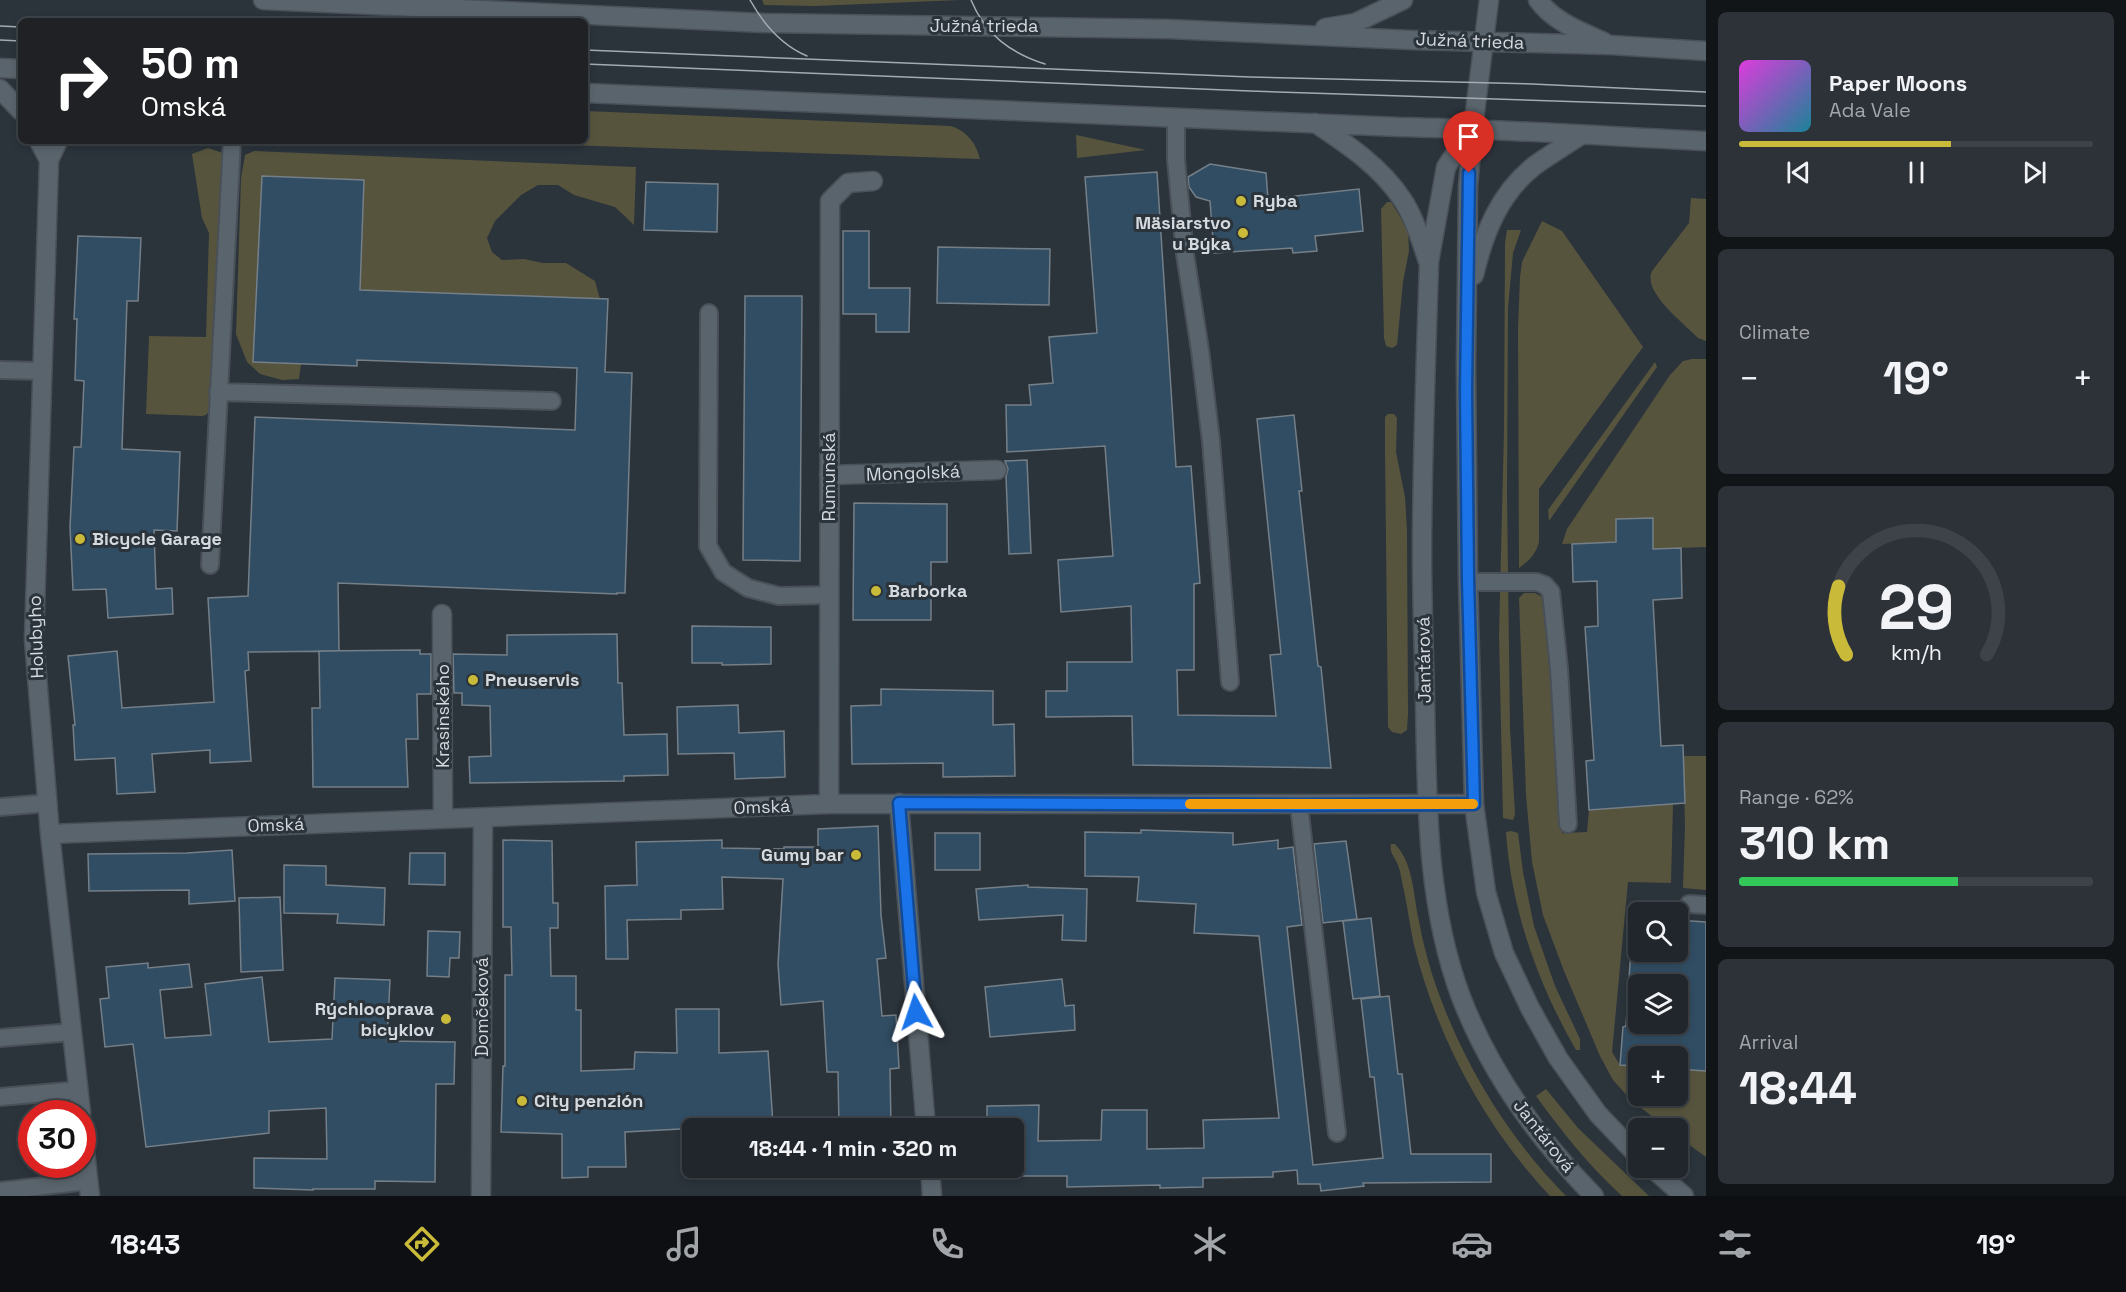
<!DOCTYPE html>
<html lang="en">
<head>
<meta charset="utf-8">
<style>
	:root { --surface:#20262c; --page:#2d3238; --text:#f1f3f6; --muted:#a2a5a9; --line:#3d4348; --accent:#caba3a }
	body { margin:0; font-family:"Space Grotesk",sans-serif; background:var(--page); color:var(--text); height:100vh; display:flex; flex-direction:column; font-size:22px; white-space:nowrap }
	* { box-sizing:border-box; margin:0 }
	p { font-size:20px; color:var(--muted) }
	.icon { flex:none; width:33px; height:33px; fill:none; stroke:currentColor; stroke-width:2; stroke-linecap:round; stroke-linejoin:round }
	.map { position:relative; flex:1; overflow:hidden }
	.drawer { display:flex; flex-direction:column; gap:12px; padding:12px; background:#121518; width:420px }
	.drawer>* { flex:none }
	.hud { position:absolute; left:18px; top:18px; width:570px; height:126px; border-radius:9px; box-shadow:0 3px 9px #0003,0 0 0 2px var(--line); background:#202124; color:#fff; overflow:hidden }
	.tools { position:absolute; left:1628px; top:902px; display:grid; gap:12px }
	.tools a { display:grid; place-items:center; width:60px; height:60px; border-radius:9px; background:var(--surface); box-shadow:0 3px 9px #0003,0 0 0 2px var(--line); font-size:30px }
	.speed { position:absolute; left:18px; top:1100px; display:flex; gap:12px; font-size:30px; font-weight:700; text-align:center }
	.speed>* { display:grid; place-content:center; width:78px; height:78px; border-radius:50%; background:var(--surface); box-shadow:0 3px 9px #0003,0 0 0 2px var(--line); line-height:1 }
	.speed .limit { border:9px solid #d22; background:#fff; color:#111 }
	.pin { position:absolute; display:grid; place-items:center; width:51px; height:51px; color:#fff; margin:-62px -26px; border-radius:50% 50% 50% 0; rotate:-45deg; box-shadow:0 0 6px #0007 }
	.pin .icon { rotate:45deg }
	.me { position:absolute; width:66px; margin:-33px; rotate:355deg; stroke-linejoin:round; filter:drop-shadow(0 0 4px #0008) }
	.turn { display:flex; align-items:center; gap:21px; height:126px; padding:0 24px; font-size:27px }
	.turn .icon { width:78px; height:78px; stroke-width:2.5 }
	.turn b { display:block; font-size:42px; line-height:51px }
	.big { font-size:45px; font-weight:600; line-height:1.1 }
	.drawer .widget { flex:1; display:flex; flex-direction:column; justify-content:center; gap:9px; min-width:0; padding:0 21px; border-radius:9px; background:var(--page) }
	.drawer .dial { align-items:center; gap:0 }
	.dial svg { height:156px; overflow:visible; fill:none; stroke:var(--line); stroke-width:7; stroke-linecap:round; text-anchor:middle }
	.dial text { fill:var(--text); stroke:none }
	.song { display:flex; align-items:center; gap:18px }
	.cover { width:72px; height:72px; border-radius:9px; background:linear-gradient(135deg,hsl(300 70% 55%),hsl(190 70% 35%)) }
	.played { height:6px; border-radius:3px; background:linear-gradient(90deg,var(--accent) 60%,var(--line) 60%) }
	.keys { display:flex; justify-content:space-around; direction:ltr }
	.heat { display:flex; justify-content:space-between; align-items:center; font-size:33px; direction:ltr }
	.charge { height:9px; border-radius:4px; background:linear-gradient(90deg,#34c759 62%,var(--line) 0) }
	.trip { position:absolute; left:682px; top:1118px; width:342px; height:60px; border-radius:9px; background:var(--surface); box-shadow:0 3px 9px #0003,0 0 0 2px var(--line); font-weight:600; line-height:60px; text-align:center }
	.dock { display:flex; height:96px; justify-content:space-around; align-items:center; background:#0d0f12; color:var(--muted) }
	.dock .icon { width:42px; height:42px }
	.dock .on { color:var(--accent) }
	.dock b { font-size:27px; color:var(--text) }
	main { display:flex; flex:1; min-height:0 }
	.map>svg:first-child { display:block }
	.green { fill:#57543e }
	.building { fill:#314d63; stroke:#757f87; stroke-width:1.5; fill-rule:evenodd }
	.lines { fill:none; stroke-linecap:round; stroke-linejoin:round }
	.lane-casing { stroke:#495057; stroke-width:20 }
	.street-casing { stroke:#495057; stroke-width:21 }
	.secondary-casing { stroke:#495057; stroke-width:21 }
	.lane { stroke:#5a646c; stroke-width:16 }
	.street { stroke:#5a646c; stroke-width:18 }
	.secondary { stroke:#5a646c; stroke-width:18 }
	.tram { stroke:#a5abb1; stroke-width:1.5 }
	.route-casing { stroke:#114b97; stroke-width:15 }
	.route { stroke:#1a73e8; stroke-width:10 }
	.slow { stroke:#f59e0b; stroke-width:10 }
	.poi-dot { fill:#caba3a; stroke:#2b333b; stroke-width:2 }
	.labels { text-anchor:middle; stroke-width:6; stroke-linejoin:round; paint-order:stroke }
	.street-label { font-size:18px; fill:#d5dadf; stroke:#2b333b }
	.poi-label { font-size:18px; font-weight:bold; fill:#d5dadf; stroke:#2b333b; text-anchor:start }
</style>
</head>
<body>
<main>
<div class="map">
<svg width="1706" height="1196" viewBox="0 0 1706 1196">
	<rect width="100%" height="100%" fill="#2b333b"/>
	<path class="green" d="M 762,0 L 961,0 L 815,6 L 764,5 Z
		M 585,111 L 951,126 C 967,131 976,143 980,159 L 449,141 L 585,141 Z
		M 1076,135 L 1146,150 L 1077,158 Z
		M 208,148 L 223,153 L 225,160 L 210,410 L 206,415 L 202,416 L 146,414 L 149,336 L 206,337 L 209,233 L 202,218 L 192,154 Z
		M 254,151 L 636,167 L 634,225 L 615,207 L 574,195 L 558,185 L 538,185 L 521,195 L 495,221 L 487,238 L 492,252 L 502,260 L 524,259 L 543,263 L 566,263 L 595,281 L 600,299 L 360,290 L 364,181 L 262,176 L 253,362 L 301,364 L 299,379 L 282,380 L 260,374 L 247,362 L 236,334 L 241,178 L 245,155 Z
		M 1691,198 L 1706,199 L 1706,341 L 1698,338 C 1684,323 1642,292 1652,271 L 1689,223 Z
		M 1387,202 L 1391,202 L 1408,230 L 1409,251 L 1403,282 L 1397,345 L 1392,348 L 1386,346 L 1384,338 L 1381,209 Z
		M 1542,221 L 1562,231 L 1643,347 L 1539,489 L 1539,542 C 1536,554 1529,561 1519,568 L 1518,329 L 1520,277 L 1522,262 Z
		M 1507,230 L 1521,230 L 1513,253 L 1508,308 L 1507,493 L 1510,728 L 1515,814 L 1513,820 L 1503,818 L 1499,635 L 1504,430 L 1505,243 Z
		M 1692,359 L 1706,359 L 1706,547 L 1653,549 L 1652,518 L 1616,519 L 1616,542 L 1562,544 L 1567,529 L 1670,375 L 1683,361 Z
		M 1655,362 L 1657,367 L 1549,521 L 1548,510 Z
		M 1388,414 L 1394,414 L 1397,418 L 1396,452 L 1405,497 L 1407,530 L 1408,714 L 1407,730 L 1401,734 L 1392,732 L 1388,727 L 1385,450 L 1385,417 Z
		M 1524,593 L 1535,593 L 1544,598 L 1549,619 L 1562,833 L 1587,832 L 1589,810 L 1673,804 L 1671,883 L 1628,882 L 1612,1052 L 1620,1065 L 1638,1066 L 1638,1095 L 1677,1095 L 1677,1069 L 1706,1071 L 1706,1157 L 1677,1136 L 1677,1128 L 1667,1128 L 1631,1100 L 1613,1080 L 1600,1056 L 1564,971 L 1543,915 L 1532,862 L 1526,795 L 1519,598 Z
		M 1683,756 L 1706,756 L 1706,890 L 1683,888 L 1685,826 Z
		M 1511,831 L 1518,833 L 1523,872 L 1534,926 L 1555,986 L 1580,1039 L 1580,1050 L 1576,1050 C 1538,984 1511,909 1506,832 Z
		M 1391,844 L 1395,844 C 1414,864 1413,895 1419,921 C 1422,939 1427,957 1432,974 C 1459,1057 1505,1134 1566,1196 L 1550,1196 C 1485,1127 1437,1038 1414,945 C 1410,928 1408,909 1404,891 C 1402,883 1401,873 1398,865 C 1395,857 1389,853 1391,844 Z
		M 1546,1089 L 1578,1128 L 1649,1196 L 1622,1196 C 1589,1166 1562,1132 1536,1096 Z"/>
	<path class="building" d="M 1210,164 L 1266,173 L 1268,199 L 1359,189 L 1363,231 L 1315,236 L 1317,251 L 1293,253 L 1292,248 L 1214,253 L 1210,201 L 1196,197 L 1189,187 L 1188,177 Z
		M 1157,172 L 1176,467 L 1191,466 L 1200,583 L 1194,584 L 1194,670 L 1177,670 L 1178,715 L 1276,716 L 1270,655 L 1281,654 L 1257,419 L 1294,415 L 1302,491 L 1299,491 L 1318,666 L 1321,667 L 1331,768 L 1133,765 L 1132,716 L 1046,717 L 1046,691 L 1067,691 L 1067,662 L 1132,662 L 1131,606 L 1061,612 L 1058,560 L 1113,556 L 1105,446 L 1007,452 L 1006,405 L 1031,405 L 1029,385 L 1053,383 L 1049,337 L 1097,333 L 1085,177 Z
		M 262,176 L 364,180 L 360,290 L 608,299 L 605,372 L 632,373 L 625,593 L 617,593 L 617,594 L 338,583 L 339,651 L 248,652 L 249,670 L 245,671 L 251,761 L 210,763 L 210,750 L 152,754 L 155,792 L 117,794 L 115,758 L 75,760 L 73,725 L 75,725 L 68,656 L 117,651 L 122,708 L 214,702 L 208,598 L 248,596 L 255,417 L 575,430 L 577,368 L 357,360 L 357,366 L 253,362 Z
		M 646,182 L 718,184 L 717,232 L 644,230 Z
		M 843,231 L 869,231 L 869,288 L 910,288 L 909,332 L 876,332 L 876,314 L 843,314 Z
		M 78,236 L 141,238 L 138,301 L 127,301 L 122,449 L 180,452 L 177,531 L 154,530 L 156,589 L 172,588 L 173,614 L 108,618 L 106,589 L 73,590 L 70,527 L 74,447 L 81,447 L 84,381 L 75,380 L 77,319 L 74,319 Z
		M 938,247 L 1050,249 L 1049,305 L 937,303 Z
		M 745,296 L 802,296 L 800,561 L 743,560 Z
		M 1027,460 L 1031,553 L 1009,554 L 1006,476 L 1008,469 L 1005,461 Z
		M 854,503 L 947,504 L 947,562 L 931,562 L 931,620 L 853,620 Z
		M 1653,518 L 1653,549 L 1681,548 L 1682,598 L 1653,600 L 1661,746 L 1683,745 L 1685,803 L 1589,810 L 1586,761 L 1594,760 L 1585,627 L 1598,626 L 1597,581 L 1573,582 L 1572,544 L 1616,542 L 1616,519 Z
		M 692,626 L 771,627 L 771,664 L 722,665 L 722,663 L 692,663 Z
		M 617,634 L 618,683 L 622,683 L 624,735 L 667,734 L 668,775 L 624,776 L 624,781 L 470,783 L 469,757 L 491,756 L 490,706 L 462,705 L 462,693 L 454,693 L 453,654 L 507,655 L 507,635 Z
		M 420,650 L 420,654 L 431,654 L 431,694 L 417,694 L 418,739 L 406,739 L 408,787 L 313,787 L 312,708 L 320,708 L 319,651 Z
		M 881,689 L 993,691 L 993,725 L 1014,724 L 1015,776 L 943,777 L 943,763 L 852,764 L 851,706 L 881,705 Z
		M 738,705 L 739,733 L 784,731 L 785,777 L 735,779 L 734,753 L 678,754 L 677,707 Z
		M 878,826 L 881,915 L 886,958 L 877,959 L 882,1016 L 896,1015 L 899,1068 L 890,1069 L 891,1128 L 839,1128 L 838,1072 L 827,1072 L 823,1001 L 781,1005 L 778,964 L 783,879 L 722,877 L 723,909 L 681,910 L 681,919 L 627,920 L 628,959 L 606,959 L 605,886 L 637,885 L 636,842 L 722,840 L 722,848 L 784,849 L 784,847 L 818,847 L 818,829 Z
		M 1141,830 L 1233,833 L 1233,845 L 1278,840 L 1278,849 L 1293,847 L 1302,925 L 1287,927 L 1313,1165 L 1383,1158 L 1374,1077 L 1370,1077 L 1361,999 L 1389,996 L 1398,1074 L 1402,1074 L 1411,1154 L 1491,1154 L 1491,1182 L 1363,1183 L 1364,1186 L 1321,1191 L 1320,1184 L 1298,1184 L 1297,1170 L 1273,1172 L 1273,1177 L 1203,1178 L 1203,1187 L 1160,1188 L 1160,1185 L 1067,1187 L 1067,1176 L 987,1176 L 987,1167 L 1014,1167 L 1014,1128 L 987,1128 L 987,1106 L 1039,1105 L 1038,1141 L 1101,1140 L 1102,1110 L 1147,1110 L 1147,1149 L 1204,1148 L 1203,1120 L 1279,1118 L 1259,936 L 1194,933 L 1196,904 L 1137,901 L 1139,877 L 1085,876 L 1085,832 L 1141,833 Z
		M 935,833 L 980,833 L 980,870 L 935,870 Z
		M 503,840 L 552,841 L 553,903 L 558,903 L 558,928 L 550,928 L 551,976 L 576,976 L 576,1010 L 581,1010 L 581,1071 L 634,1069 L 635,1052 L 677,1053 L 676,1009 L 719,1009 L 719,1053 L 768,1051 L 773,1124 L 625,1132 L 626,1167 L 588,1167 L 588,1177 L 562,1178 L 562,1134 L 501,1132 L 503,1066 L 505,1066 L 505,975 L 512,975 L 511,927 L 503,927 Z
		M 1346,841 L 1357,919 L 1323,923 L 1314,844 Z
		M 232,850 L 235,901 L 189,904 L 189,890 L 89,891 L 88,854 L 187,853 Z
		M 410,853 L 445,853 L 445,885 L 409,884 Z
		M 284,865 L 326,866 L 326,885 L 385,888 L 384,925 L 337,923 L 338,914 L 284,913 Z
		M 1028,885 L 1028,887 L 1087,889 L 1086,941 L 1062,940 L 1063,915 L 979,920 L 976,889 Z
		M 280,897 L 283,970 L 241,972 L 239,898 Z
		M 1633,917 L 1638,918 L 1638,951 L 1677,951 L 1677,920 L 1706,922 L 1706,1071 L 1677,1069 L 1677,1056 L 1638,1056 L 1638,1066 L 1620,1065 L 1623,1027 L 1626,1026 ZM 1638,984 L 1677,984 L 1677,1023 L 1638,1023 Z
		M 1371,918 L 1380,996 L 1353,999 L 1343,921 Z
		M 428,931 L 460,932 L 459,958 L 450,958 L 449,977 L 427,976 Z
		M 148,963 L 148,968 L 189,964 L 192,987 L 160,990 L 165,1038 L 211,1035 L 205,984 L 262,977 L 269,1042 L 332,1039 L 335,978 L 390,980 L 387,1041 L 455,1042 L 454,1084 L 436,1084 L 435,1182 L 375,1181 L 375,1189 L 313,1189 L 313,1190 L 254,1188 L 254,1158 L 327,1159 L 326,1108 L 269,1111 L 269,1133 L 146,1147 L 133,1044 L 105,1047 L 100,999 L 109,998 L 106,967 Z
		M 1062,979 L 1065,1006 L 1074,1005 L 1075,1030 L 990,1037 L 985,987 Z"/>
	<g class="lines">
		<defs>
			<path id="lane" d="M 1176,117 L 1176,160 L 1185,254 L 1200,350 L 1211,441 L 1230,682
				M 709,313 L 708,546 L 723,572 L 748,588 L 779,596 L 829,595
				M 0,370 L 41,371
				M 218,392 L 552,401
				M 210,565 L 232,141
				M 1468,582 L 1537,582 L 1545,585 L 1551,592 L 1559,669 L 1568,824
				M 1299,805 L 1337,1133
				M 0,807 L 48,803
				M 1689,904 L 1706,905
				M 0,1038 L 72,1032
				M 0,1097 L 79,1090
				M 0,1191 L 88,1181"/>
			<path id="street" d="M 0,89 L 21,111
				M 39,141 L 49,160
				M 58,141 L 49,160 L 34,640 L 50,834 L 81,1113
				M 829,475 L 997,470
				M 442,614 L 443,818
				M 899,803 L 926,1128
				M 829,804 L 830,201 L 848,183 L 873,181
				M 50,834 L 829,804 L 1474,804
				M 82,1125 L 90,1196
				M 930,1167 L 932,1196
				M 481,1196 L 483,819"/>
			<path id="secondary" d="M 263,0 L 764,23 L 1168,29 L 1411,40 L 1611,45 L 1706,51
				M 1489,0 L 1473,128 L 1468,187 L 1466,367 L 1468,579 L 1474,804 L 1486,892 L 1504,953 L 1530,1008 L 1558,1058 L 1598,1114 L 1638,1156
				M 1538,0 C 1554,22 1580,31 1604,42
				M 1325,28 L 1355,23 L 1403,0
				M 0,68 L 21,69
				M 585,93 L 1399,127 C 1501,129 1604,136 1706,141
				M 1315,123 C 1347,144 1381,167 1402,199 C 1415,218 1421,242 1429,264 C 1426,360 1422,457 1422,554 C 1422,603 1424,652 1425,701 C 1427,800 1426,904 1461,997 C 1490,1072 1539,1140 1594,1196
				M 1429,262 L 1446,167 L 1472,128
				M 1474,275 C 1484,233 1499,194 1534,166 C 1549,155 1566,145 1581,135
				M 1651,1167 L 1684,1196"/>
		</defs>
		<use href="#lane" class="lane-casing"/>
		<use href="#street" class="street-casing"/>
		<use href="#secondary" class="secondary-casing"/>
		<use href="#lane" class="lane"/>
		<use href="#street" class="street"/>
		<use href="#secondary" class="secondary"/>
		<path class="tram" d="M 750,0 C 764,25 781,45 807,56
			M 971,0 C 985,34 1010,53 1045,64
			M 0,26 L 21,27
			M 0,40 L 21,41
			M 585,50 L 1250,77 L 1532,84 L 1706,92
			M 585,64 L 1250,91 L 1706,106"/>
	</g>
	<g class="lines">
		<defs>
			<path id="route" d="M 916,1012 L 899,803 L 1299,805 L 1474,804 L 1468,579 L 1466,390 L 1469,173"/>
		</defs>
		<use href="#route" class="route-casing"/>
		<use href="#route" class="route"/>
		<path class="slow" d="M 1190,804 L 1473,804"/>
	</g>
	<g class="poi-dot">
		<circle cx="1241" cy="201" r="6"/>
		<circle cx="1243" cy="233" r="6"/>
		<circle cx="80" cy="539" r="6"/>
		<circle cx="876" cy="591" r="6"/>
		<circle cx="473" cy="680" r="6"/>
		<circle cx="856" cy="855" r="6"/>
		<circle cx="446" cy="1019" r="6"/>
		<circle cx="522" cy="1101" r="6"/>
	</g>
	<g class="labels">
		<g class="street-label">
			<text x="984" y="32">Južná trieda</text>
			<text transform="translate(1470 41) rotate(2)" y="6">Južná trieda</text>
			<text transform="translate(913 473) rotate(-2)" y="6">Mongolská</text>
			<text transform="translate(829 477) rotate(-90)" y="6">Rumunská</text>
			<text transform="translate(36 637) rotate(-92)" y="6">Holubyho</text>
			<text transform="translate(1424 660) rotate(-91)" y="6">Jantárová</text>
			<text transform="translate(443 716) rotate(-90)" y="6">Krasinského</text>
			<text transform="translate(762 807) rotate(-2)" y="6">Omská</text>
			<text transform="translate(276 825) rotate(-2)" y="6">Omská</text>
			<text transform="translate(482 1007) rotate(-90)" y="6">Domčeková</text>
			<text transform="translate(1544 1136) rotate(52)" y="6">Jantárová</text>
		</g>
		<g class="poi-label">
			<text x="1253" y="207">Ryba</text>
			<text x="1231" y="229" text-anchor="end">Mäsiarstvo<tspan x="1231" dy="21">u Býka</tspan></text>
			<text x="92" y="545">Bicycle Garage</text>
			<text x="888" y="597">Barborka</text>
			<text x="485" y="686">Pneuservis</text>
			<text x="844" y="861" text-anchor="end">Gumy bar</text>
			<text x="434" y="1015" text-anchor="end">Rýchlooprava<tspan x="434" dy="21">bicyklov</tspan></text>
			<text x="534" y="1107">City penzión</text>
		</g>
	</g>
</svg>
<div class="tools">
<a><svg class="icon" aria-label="search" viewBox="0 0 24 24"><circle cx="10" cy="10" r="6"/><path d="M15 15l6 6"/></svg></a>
<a><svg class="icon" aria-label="layers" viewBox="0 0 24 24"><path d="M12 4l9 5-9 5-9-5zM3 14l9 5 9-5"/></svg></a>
<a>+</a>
<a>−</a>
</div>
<div class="speed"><div class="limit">30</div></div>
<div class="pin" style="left:1469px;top:173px;background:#d93025"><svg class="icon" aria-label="arrive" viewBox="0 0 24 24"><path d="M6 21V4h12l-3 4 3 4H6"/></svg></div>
<svg class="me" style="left:916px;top:1012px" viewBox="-20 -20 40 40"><path d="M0-17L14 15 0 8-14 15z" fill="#1a73e8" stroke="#fff" stroke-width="4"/></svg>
<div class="trip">18:44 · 1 min · 320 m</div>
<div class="hud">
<div class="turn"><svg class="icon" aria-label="right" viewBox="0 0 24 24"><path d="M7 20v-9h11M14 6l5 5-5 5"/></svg><div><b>50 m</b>Omská</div></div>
</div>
</div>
<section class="drawer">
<div class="widget">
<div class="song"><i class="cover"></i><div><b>Paper Moons</b><p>Ada Vale</p></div></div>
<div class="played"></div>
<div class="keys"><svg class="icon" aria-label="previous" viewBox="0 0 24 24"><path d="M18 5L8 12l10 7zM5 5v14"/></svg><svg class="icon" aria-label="pause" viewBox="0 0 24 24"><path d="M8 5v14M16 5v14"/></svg><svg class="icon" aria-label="next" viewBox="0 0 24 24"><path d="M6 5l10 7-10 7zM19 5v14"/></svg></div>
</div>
<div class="widget"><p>Climate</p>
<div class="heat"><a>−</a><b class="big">19°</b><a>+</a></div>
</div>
<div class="widget dial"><svg viewBox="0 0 100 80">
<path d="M14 69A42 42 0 1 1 86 69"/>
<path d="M14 69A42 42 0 0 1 10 34" stroke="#caba3a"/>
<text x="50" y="56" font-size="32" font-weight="700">29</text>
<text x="50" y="72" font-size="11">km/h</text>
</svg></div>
<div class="widget"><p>Range · 62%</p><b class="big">310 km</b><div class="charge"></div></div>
<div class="widget"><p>Arrival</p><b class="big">18:44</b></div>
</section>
</main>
<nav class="dock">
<b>18:43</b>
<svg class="icon on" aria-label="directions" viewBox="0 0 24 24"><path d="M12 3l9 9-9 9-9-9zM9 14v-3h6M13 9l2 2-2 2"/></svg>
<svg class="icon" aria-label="music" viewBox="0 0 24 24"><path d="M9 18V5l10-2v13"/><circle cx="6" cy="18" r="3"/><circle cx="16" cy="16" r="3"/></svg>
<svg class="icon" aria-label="phone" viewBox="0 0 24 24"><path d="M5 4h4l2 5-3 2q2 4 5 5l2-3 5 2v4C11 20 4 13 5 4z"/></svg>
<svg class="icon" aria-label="climate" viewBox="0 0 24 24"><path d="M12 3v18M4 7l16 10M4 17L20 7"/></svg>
<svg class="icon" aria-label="car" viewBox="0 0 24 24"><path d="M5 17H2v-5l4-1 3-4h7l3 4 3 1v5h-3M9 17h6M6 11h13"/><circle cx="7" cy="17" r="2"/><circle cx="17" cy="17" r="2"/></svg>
<svg class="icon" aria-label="filters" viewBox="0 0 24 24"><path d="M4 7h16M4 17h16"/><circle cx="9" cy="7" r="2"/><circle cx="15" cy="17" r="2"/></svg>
<b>19°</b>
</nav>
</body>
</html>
